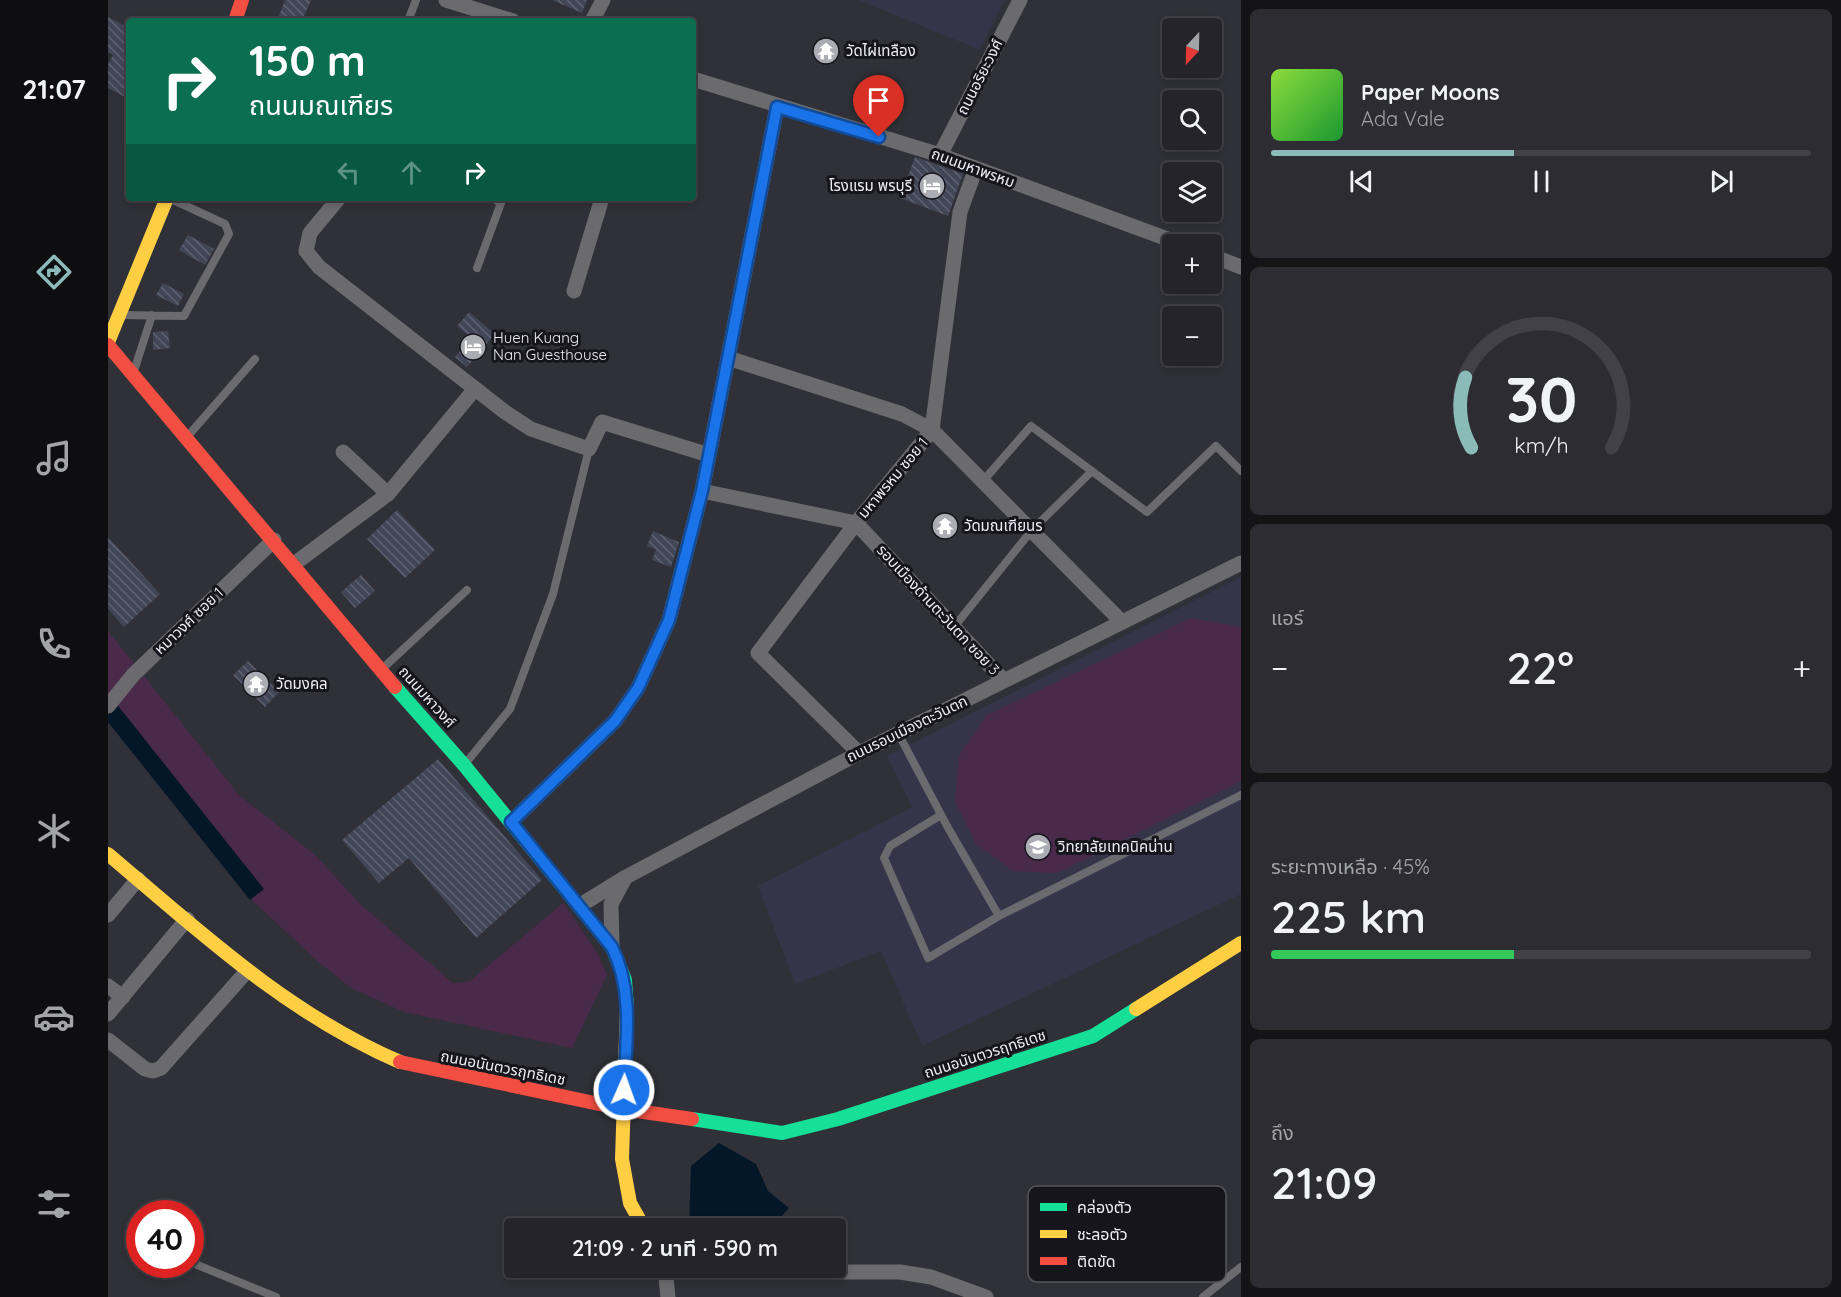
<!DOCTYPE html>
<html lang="th">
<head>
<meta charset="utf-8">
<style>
	:root { --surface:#24242a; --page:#2c2c32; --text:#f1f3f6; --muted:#a3a4a8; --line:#414147; --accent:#8bbbb9 }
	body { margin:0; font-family:Quicksand,"Noto Sans Thai",sans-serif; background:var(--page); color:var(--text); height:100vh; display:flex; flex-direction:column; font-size:22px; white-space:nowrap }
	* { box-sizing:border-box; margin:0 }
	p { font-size:20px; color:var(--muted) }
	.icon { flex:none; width:33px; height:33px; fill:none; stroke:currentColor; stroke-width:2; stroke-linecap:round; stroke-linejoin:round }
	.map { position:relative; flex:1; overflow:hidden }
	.panel { display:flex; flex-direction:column; gap:9px; padding:9px; background:#141417; width:600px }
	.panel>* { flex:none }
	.hud { position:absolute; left:18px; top:18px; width:570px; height:183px; border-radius:6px; box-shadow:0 3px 9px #0003,0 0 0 2px var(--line); background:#0b6e4f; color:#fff; overflow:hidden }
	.needle { width:39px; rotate:202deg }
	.fabs { position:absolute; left:1054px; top:18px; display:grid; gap:12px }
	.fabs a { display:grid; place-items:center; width:60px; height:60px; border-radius:6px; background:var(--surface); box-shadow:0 3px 9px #0003,0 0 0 2px var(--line); font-size:30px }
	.speed { position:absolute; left:18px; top:1200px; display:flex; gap:12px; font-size:30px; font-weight:700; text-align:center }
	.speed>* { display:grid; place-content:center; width:78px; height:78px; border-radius:50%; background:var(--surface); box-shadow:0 3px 9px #0003,0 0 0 2px var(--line); line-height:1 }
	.speed .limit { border:9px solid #d22; background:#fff; color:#111 }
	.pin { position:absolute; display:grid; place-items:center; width:51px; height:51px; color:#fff; margin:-62px -26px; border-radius:50% 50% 50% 0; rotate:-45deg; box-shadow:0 0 6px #0007 }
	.pin .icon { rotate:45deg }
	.me { position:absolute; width:66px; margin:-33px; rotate:2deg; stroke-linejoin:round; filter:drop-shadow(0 0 4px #0008) }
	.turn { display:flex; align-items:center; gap:21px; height:126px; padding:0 24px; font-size:27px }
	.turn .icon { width:78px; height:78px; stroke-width:2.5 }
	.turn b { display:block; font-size:42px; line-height:51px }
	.lanes { display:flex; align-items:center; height:57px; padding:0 24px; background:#0003; justify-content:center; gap:30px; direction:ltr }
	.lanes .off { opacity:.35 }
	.big { font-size:45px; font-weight:600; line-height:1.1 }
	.panel .tile { flex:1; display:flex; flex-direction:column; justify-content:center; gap:9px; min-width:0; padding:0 21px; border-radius:9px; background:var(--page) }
	.panel .dial { align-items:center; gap:0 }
	.dial svg { height:156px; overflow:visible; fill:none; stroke:var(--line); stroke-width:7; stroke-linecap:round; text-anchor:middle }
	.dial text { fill:var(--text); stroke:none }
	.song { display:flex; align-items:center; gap:18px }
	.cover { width:72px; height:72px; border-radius:9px; background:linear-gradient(135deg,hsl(90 70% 55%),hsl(130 70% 35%)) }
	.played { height:6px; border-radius:3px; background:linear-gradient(90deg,var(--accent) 45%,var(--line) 45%) }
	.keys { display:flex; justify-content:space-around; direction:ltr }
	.heat { display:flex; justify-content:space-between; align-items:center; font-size:33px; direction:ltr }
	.charge { height:9px; border-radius:4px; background:linear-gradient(90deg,#34c759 45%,var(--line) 0) }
	.trip { position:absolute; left:396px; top:1218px; width:342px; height:60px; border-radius:6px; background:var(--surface); box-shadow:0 3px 9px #0003,0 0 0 2px var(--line); font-weight:600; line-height:60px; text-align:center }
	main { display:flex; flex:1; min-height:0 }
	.tab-bar { display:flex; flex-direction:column; width:108px; justify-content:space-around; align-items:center; background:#0e0e11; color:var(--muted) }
	.tab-bar .icon { width:42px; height:42px }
	.tab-bar .on { color:var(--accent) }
	.tab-bar b { font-size:27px; color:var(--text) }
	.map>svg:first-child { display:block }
	.built { fill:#353448 }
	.green { fill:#492a4a }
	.water { fill:#041729 }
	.building { fill:url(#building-back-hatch) }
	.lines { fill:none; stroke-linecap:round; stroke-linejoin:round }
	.lane { stroke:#6b6a6e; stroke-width:8 }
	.street { stroke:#6b6a6e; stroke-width:15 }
	.fast { stroke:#16e098; stroke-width:14 }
	.slow { stroke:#ffcf43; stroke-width:14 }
	.jam { stroke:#f24e42; stroke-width:14 }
	.route-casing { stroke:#114b97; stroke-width:15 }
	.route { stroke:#1a73e8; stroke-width:10 }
	.labels { text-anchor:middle; stroke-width:6; stroke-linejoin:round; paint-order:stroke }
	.poi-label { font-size:15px; fill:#eeeef8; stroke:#16151c; text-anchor:start }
	.street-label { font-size:15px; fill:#eeeef8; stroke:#16151c }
	.key { fill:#16151c; stroke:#57565e; stroke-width:1.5 }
	.key-label { font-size:16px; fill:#eeeef8 }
</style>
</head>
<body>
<main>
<nav class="tab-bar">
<b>21:07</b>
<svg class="icon on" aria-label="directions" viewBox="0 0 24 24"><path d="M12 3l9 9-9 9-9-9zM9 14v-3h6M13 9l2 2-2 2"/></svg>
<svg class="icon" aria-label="music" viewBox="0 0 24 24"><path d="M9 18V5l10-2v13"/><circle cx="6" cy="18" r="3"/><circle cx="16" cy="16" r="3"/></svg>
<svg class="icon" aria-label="phone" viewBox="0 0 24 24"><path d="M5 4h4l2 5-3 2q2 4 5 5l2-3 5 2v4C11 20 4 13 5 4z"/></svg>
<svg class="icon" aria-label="climate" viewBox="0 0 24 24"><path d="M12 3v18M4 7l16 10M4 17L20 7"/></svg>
<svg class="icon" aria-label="car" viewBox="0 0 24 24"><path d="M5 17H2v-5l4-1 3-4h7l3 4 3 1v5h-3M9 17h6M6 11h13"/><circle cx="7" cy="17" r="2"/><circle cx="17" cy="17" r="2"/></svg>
<svg class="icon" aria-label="filters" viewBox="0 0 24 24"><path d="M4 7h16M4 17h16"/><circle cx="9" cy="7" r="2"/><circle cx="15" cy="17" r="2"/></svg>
</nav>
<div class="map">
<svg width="1133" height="1297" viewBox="0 0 1133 1297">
	<defs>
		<pattern id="building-back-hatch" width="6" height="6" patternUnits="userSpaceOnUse" patternTransform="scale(1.5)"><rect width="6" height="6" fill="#414657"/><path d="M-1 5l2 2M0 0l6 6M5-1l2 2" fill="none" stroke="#5d6170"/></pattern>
	</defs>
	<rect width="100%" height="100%" fill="#303038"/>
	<path class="built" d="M 750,0 L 897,0 L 872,50 Z
		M 1133,577 L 1133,894 L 814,1046 L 773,951 L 687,984 L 650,886 L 804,807 L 779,756 Z"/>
	<path class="green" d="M 1083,618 L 1133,627 L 1133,781 L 949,873 L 905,871 L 868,844 L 847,801 L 851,755 L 879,715 Z
		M 0,631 L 131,795 L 207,855 L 253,905 L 345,983 L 362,981 L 455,903 L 489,952 L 499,975 L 464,1048 L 296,1012 L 243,988 L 206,958 L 146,902 L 0,719 Z"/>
	<path class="water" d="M 7,702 L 156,889 L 142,900 L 0,722 L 0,709 Z
		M 611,1143 L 648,1164 L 660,1191 L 681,1208 L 663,1228 L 581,1228 L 583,1166 Z"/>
	<path class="building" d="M 177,0 L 203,0 L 194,21 L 169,21 Z
		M 444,0 L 479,0 L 474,13 Z
		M 0,17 L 21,28 L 21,99 L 0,88 L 0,64 L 5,55 L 0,52 Z
		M 807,157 L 855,174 L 840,216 L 792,198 Z
		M 80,235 L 106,249 L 97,265 L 71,250 Z
		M 55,283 L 76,294 L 70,306 L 48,295 Z
		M 361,312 L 387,334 L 359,367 L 347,357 L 363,338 L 349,326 Z
		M 60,331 L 62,348 L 45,350 L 45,332 Z
		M 289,510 L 327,550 L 297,578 L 259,539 Z
		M 545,531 L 571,542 L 563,567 L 544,560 L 548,550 L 539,546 Z
		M 0,537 L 52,594 L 16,627 L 0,609 Z
		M 253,575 L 267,591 L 247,608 L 233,592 Z
		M 140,661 L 171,692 L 157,707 L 125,675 Z
		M 330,759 L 434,880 L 368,938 L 301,858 L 271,883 L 234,840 Z"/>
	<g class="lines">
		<path class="lane" d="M 300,21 L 308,0
			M 369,268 L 393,203 L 384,198
			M 13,315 L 76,316 L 121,234 L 117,224 L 61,198
			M 26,371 L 44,315
			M 79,437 L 147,359
			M 875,481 L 923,426 L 1039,512 L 1108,446 L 1133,471
			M 846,627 L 924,530 L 984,471
			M 274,669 L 359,590
			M 790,733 L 839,826 L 891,916
			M 357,764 L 402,709 L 445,594 L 481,449
			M 833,815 L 782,846 L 776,858 L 820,958 L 891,916 L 1133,795
			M 30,1241 L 32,1241
			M 82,1262 L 168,1297
			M 1095,1297 L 1133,1267"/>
		<path class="street" d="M 338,0 L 405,21
			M 484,21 L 495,0
			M 585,79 L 832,155 L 1073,244
			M 832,155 L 912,0
			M 231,198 L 202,233 L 198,251 L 211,267 L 397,412 L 423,429 L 481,449 L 494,422 L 601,455
			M 1104,256 L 1133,267
			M 466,291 L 494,198
			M 620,358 L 794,414 L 824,430 L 1014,622
			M 235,452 L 280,494
			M 594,491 L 748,523 L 896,681
			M 186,564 L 280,494 L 366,390
			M 0,706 L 25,675 L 166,540
			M 751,753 L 650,653 L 748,523 L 824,430 L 852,212 L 868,168
			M 403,822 L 507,721 L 530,688 L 561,620 L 594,491 L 669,107
			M 471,906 L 518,877 L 751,753 L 1133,563
			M 0,915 L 30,879
			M 504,947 L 503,904 L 516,880
			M 0,986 L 15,997
			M 0,1014 L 79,919
			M 0,1040 L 37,1069 L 45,1071 L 53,1068 L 139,971
			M 557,1268 L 560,1297
			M 559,1272 L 792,1272 L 823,1277 L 878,1297"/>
		<path class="fast" d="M 287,687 L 356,765 L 504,947 L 517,980 L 519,1007
			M 584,1119 L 674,1133 L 730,1119 L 985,1036 L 1028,1009"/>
		<path class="slow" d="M 0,342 L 59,198
			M 0,854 C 92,932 180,1014 292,1062
			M 519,1007 L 514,1159 L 522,1203 L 536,1228
			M 1028,1009 L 1133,943"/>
		<path class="jam" d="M 127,21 L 134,0
			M 0,345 L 287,687
			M 292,1062 L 515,1109 L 584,1119"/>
	</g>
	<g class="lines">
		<defs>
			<path id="route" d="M 516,1090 C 518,1042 526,991 504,947 L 403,822 L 507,721 L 530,688 L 561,620 L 594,491 L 669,107 L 771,137"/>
		</defs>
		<use href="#route" class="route-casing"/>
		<use href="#route" class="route"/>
	</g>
	<defs>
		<symbol id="temple-disc" viewBox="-11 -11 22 22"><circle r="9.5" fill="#acacb5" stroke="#16151c"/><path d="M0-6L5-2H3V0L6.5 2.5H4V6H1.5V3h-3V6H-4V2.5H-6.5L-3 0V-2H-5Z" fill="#fff"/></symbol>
		<symbol id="hotel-disc" viewBox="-11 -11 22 22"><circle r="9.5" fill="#acacb5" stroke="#16151c"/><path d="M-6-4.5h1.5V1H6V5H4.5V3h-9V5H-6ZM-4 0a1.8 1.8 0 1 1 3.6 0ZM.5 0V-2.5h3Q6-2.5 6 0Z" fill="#fff"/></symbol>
		<symbol id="university-disc" viewBox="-11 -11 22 22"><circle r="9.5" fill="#acacb5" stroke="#16151c"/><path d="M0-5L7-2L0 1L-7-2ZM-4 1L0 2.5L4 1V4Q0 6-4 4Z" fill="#fff"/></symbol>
	</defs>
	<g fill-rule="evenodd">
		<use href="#temple-disc" x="703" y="36" width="30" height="30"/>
		<use href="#hotel-disc" x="809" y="171" width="30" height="30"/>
		<use href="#hotel-disc" x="350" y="332" width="30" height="30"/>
		<use href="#temple-disc" x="822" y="511" width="30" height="30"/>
		<use href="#temple-disc" x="133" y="669" width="30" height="30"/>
		<use href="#university-disc" x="915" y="832" width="30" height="30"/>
	</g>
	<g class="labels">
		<g class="poi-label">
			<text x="738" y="56">วัดไผ่เทลือง</text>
			<text x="804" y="191" text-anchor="end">โรงแรม พรบุรี</text>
			<text x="385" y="343">Huen Kuang<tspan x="385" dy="17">Nan Guesthouse</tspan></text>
			<text x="856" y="531">วัดมณเฑียนร</text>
			<text x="168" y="689">วัดมงคล</text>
			<text x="950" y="852">วิทยาลัยเทคนิคน่าน</text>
		</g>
		<g class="street-label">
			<text transform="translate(872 77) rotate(-63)" y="5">ถนนอริยะวงศ์</text>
			<text transform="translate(865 168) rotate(20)" y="5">ถนนมหาพรหม</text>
			<text transform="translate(785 478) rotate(-50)" y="5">มหาพรหม ซอย 1</text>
			<text transform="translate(830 610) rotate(47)" y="5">รอบเมืองด้านตะวันตก ซอย 3</text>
			<text transform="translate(81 621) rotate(-44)" y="5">หมาวงศ์ ซอย 1</text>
			<text transform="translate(319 697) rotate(48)" y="5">ถนนมหาวงศ์</text>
			<text transform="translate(799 729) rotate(-26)" y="5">ถนนรอบเมืองตะวันตก</text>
			<text transform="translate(877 1054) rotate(-18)" y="5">ถนนอนันตวรฤทธิเดช</text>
			<text transform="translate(395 1068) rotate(11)" y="5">ถนนอนันตวรฤทธิเดช</text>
		</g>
	</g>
	<rect x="920" y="1186" width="198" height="96" rx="9" class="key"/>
	<rect x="932" y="1203" width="27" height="8" fill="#16e098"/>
	<rect x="932" y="1230" width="27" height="8" fill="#ffcf43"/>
	<rect x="932" y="1257" width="27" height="8" fill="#f24e42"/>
	<g class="key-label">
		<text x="969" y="1213">คล่องตัว</text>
		<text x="969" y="1240">ชะลอตัว</text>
		<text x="969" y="1267">ติดขัด</text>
	</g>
</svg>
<div class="fabs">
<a><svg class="needle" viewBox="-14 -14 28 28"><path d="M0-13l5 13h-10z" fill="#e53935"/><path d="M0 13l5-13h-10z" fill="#a3a4a8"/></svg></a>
<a><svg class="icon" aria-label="search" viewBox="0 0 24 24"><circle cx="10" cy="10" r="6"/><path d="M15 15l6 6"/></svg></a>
<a><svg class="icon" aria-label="layers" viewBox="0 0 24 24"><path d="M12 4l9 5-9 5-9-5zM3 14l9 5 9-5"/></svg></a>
<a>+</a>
<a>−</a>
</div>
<div class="speed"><div class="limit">40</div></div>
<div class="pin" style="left:771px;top:137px;background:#d93025"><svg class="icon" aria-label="arrive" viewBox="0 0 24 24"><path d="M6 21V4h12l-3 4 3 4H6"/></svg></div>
<svg class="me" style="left:516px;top:1090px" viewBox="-20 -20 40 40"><circle r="17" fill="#1a73e8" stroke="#fff" stroke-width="3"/><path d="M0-11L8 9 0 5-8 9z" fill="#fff"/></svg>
<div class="trip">21:09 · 2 นาที · 590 m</div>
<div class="hud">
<div class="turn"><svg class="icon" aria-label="right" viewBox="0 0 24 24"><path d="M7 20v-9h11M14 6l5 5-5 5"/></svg><div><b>150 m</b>ถนนมณเฑียร</div></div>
<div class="lanes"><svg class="icon off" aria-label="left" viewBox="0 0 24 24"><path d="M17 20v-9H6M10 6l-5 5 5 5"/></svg><svg class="icon off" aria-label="ahead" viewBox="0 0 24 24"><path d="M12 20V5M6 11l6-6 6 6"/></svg><svg class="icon" aria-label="right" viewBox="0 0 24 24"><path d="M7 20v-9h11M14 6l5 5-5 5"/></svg></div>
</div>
</div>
<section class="panel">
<div class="tile">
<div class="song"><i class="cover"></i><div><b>Paper Moons</b><p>Ada Vale</p></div></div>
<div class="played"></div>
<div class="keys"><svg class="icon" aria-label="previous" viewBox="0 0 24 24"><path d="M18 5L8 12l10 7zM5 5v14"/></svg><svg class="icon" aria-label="pause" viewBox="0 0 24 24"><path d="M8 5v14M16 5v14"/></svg><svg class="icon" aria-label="next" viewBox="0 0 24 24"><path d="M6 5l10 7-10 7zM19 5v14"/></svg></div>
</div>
<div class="tile dial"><svg viewBox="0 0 100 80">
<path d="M14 69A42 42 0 1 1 86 69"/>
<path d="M14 69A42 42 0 0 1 11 33" stroke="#8bbbb9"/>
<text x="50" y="56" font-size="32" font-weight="700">30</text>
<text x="50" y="72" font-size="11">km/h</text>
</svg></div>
<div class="tile"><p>แอร์</p>
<div class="heat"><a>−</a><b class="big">22°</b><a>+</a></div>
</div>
<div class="tile"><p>ระยะทางเหลือ · 45%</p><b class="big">225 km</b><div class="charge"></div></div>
<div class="tile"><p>ถึง</p><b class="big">21:09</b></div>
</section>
</main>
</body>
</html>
